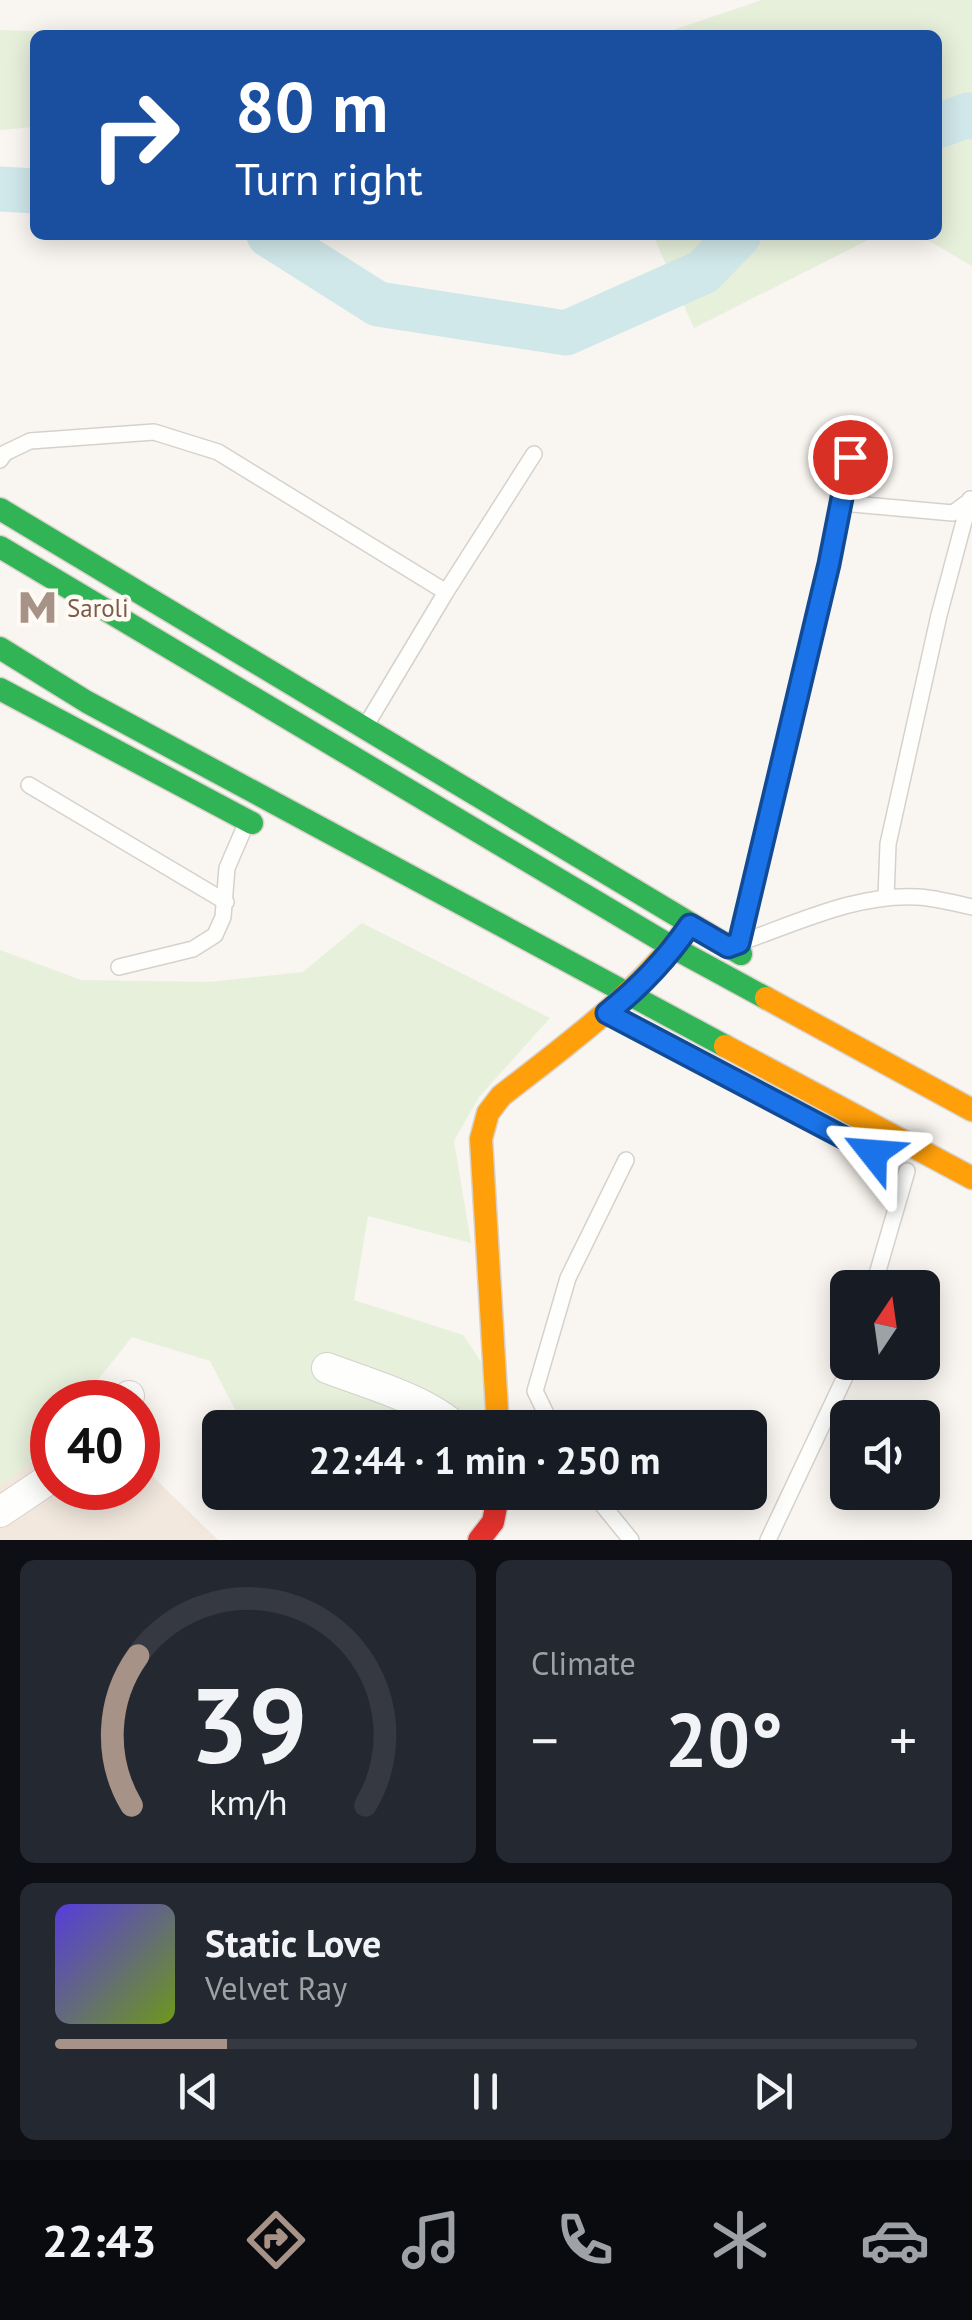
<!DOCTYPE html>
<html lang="en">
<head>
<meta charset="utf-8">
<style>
	:root { --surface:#171b24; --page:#242831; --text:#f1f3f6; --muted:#9ea1a6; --line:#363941; --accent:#a69286 }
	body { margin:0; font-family:"PT Sans",sans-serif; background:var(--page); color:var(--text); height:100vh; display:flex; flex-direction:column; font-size:38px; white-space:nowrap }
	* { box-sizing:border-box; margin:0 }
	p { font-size:32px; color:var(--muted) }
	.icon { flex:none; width:55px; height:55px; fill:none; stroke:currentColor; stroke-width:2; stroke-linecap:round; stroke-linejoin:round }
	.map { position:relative; height:1540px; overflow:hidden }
	.side { display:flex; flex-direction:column; gap:20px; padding:20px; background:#0d0f14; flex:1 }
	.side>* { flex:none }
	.guide { position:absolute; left:30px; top:30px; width:912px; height:210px; border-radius:15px; box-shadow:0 5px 25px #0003; background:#1a4fa0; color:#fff; overflow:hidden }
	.needle { width:65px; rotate:13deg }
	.buttons { position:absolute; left:830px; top:1270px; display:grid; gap:20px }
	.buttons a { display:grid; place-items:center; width:110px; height:110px; border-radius:15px; background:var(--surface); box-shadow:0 5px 25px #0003; font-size:50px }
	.speed { position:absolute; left:30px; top:1380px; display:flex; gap:20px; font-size:50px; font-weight:700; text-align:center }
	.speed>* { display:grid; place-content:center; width:130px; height:130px; border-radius:50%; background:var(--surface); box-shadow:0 5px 25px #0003; line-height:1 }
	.speed .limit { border:15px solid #d22; background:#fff; color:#111 }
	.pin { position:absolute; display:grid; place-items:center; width:85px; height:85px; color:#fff; margin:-42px; border:5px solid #fff; border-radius:50%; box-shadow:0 2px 10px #0007 }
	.me { position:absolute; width:110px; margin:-55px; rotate:298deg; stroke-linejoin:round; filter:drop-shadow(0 0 8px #0008) }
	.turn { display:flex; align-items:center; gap:35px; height:210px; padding:0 40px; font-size:45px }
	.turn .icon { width:130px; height:130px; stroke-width:2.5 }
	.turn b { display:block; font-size:70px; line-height:85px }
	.big { font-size:75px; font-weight:700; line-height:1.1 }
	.side .tile { flex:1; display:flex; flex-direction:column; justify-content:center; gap:15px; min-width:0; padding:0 35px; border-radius:15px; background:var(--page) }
	.side .dial { align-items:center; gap:0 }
	.dial svg { height:260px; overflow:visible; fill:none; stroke:var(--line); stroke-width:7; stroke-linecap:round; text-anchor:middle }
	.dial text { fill:var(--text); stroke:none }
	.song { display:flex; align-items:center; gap:30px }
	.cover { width:120px; height:120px; border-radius:15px; background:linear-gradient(135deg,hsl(250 70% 55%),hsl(80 70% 35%)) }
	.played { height:10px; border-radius:5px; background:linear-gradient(90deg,var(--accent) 20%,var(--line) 20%) }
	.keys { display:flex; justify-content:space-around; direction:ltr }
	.heat { display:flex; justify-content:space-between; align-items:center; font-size:55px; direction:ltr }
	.side .tiles { flex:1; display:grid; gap:20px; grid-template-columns:1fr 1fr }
	.tile:last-child { grid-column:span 2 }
	.trip { position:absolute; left:202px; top:1410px; width:565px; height:100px; border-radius:15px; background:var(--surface); box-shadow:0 5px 25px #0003; font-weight:700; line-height:100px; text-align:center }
	.tabs { display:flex; height:160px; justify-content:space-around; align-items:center; background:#090b0e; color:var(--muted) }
	.tabs .icon { width:70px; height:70px }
	.tabs .selected { color:var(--accent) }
	.tabs b { font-size:45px; color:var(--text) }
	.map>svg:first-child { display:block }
	.residential { fill:#f2e8de }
	.green { fill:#e7f0db }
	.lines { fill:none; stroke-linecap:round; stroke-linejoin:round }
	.river { stroke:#d0e8ea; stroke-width:45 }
	.lane-casing { stroke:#d7d1cb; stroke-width:18 }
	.street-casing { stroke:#d7d1cb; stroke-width:32 }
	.fast-casing { stroke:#d9d2cb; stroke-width:25 }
	.slow-casing { stroke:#d9d2cb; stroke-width:25 }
	.jam-casing { stroke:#d9d2cb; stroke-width:25 }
	.lane { stroke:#fefefd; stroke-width:15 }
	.street { stroke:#fefefd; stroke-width:30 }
	.fast { stroke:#30b455; stroke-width:22 }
	.slow { stroke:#ff9f0a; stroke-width:22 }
	.jam { stroke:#e5322d; stroke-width:22 }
	.route-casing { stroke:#114b97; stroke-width:25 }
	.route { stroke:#1a73e8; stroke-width:18 }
	.labels { text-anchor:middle; stroke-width:9; stroke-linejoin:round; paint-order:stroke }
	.poi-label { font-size:25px; fill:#7a5c4d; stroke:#fffaf3; text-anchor:start }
</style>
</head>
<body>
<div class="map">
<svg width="972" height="1540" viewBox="0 0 972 1540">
	<rect width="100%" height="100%" fill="#f9f5f0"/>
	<path class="residential" d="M 0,1328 L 52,1402 L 52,1488 L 138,1488 L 138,1462 L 218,1540 L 0,1540 Z"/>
	<path class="green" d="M 762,0 L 972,0 L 972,266 L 919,235 L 938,235 L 938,35 L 658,35 Z
		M 0,30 L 157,35 L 35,35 L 35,127 L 0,130 Z
		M 653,235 L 878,235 L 694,328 Z
		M 362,923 L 550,1018 L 479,1097 L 454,1141 L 471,1243 L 368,1216 L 354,1300 L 463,1335 L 496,1384 L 477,1427 L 244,1427 L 210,1361 L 132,1337 L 80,1402 L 52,1402 L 52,1437 L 36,1459 L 0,1486 L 0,950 L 81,980 L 208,982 L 303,972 Z"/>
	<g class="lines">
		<path class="river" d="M 938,126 L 968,115 L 972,117
			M 0,189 L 35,191
			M 269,235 L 378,304 L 566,333 L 703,272 L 739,235"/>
		<defs>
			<path id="lane" d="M 0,460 L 5,453 L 30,441 L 154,432 L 218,452 L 446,592
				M 842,503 L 953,513 L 972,499
				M 368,722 L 446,592 L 534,454
				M 29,785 L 226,902
				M 886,898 L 888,844 L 939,615 L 970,499
				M 739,943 L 829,564 L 851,457
				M 736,944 C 793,925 856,893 918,897 C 936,898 954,903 972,907
				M 119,967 L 193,949 L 215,935 L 223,917 L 227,868 L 246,824
				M 873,1288 L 907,1171
				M 553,1428 L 535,1391 L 568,1278 L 626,1160
				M 592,1492 L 631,1540
				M 768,1540 L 852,1362"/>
			<path id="street" d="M 327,1368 C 366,1383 426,1399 456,1428
				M 126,1402 L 129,1396
				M 0,1512 L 52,1477"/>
			<path id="fast" d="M 0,509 L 741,954
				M 0,547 L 674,948 L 766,998
				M 0,648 L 87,702 L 725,1046
				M 0,689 L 252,823"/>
			<path id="slow" d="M 766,998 L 972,1110
				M 725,1046 L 972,1178
				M 498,1428 L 481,1139 L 488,1113 L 501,1096 C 569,1043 637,994 689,925"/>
			<path id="jam" d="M 479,1540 L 493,1522 L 499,1492"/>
		</defs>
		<use href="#lane" class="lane-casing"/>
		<use href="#street" class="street-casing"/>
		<use href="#fast" class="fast-casing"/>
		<use href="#slow" class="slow-casing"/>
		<use href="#jam" class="jam-casing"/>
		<use href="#lane" class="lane"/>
		<use href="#street" class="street"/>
		<use href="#fast" class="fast"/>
		<use href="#slow" class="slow"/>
		<use href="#jam" class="jam"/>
	</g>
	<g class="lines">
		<defs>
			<path id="route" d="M 850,457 L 829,564 L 739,943 L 728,947 L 690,925 C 667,958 639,988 607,1013 L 873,1153"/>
		</defs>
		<use href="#route" class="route-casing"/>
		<use href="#route" class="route"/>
	</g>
	<defs>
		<symbol id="metro-bare" viewBox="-9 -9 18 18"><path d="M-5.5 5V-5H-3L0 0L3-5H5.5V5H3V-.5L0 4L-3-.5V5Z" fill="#a69286" stroke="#fffaf3" stroke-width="2.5" paint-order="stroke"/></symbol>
	</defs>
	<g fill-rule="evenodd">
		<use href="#metro-bare" x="10" y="580" width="55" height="55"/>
	</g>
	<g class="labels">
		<g class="poi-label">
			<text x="67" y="617">Saroli</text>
		</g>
	</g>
</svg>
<div class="buttons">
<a><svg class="needle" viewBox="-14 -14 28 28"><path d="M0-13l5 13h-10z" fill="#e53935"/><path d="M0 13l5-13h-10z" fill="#9ea1a6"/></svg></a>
<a><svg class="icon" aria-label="sound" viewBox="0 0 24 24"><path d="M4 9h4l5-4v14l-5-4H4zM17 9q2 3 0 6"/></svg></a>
</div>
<div class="speed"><div class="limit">40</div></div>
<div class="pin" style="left:850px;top:457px;background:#d93025"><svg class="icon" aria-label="arrive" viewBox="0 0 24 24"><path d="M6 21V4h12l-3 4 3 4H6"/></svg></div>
<svg class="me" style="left:873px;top:1153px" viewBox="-20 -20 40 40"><path d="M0-17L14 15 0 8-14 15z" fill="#1a73e8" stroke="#fff" stroke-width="4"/></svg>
<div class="trip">22:44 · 1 min · 250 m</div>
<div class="guide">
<div class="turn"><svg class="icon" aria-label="right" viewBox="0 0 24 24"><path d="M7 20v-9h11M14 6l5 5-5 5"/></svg><div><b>80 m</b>Turn right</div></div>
</div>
</div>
<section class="side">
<div class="tiles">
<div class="tile dial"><svg viewBox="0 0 100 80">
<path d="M14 69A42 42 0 1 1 86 69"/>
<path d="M14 69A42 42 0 0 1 16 23" stroke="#a69286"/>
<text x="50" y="56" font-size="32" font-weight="700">39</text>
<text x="50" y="72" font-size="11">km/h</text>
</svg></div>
<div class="tile"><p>Climate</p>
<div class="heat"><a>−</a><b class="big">20°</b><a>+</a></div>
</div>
<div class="tile">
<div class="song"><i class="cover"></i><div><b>Static Love</b><p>Velvet Ray</p></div></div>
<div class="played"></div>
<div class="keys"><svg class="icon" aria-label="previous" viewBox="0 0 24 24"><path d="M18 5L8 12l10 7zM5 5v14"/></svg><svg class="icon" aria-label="pause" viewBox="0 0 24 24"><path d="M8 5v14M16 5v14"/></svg><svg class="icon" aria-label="next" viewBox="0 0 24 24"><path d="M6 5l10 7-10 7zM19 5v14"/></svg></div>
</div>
</div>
</section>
<nav class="tabs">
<b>22:43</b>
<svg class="icon selected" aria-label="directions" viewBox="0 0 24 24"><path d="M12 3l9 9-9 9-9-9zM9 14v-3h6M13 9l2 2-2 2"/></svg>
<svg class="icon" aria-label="music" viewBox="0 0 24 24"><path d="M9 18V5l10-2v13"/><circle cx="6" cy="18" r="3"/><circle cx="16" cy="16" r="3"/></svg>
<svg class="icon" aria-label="phone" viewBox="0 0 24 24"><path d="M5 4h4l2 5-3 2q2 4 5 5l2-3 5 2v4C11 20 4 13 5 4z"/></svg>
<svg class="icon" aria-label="climate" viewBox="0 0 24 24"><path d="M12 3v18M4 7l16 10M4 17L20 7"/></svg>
<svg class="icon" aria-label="car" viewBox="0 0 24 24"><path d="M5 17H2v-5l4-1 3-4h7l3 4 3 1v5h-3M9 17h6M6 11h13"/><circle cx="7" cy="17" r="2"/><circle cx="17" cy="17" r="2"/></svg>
</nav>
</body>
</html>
